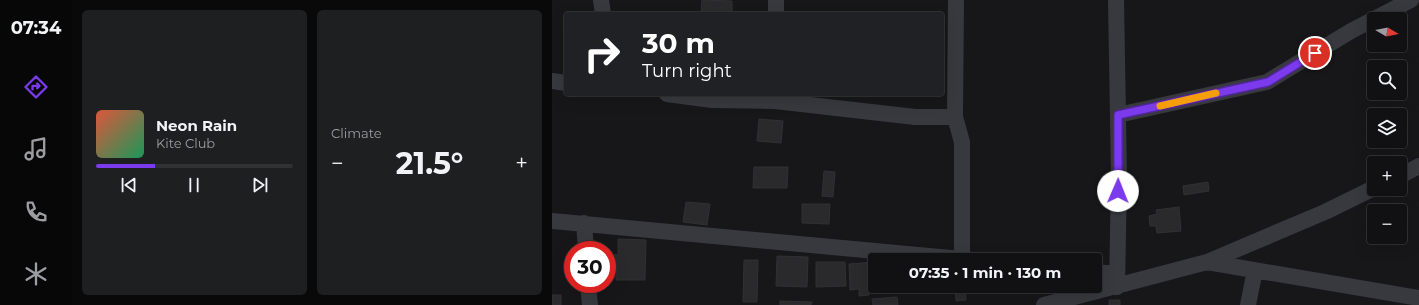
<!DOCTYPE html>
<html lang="en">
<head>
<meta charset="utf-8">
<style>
	:root { --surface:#111113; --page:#1e1f21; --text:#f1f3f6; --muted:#9c9da0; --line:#303133; --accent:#7c3aed }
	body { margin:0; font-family:Montserrat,sans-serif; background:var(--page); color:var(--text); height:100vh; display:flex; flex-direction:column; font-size:15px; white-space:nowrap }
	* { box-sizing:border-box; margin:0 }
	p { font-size:13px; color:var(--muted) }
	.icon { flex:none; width:22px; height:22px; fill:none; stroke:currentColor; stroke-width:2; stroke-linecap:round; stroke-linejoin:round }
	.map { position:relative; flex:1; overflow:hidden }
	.details { display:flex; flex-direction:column; gap:10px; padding:10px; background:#09090a; width:480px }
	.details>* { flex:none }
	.guide { position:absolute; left:12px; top:12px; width:380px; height:84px; border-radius:4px; box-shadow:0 4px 16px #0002,0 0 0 1px var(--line); background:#202124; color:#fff; overflow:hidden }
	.needle { width:26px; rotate:100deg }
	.tools { position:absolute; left:815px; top:12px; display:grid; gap:8px }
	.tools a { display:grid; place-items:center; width:40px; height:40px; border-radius:4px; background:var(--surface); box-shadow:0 4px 16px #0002,0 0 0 1px var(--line); font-size:20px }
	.speed { position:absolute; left:12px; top:241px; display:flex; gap:8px; font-size:20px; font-weight:700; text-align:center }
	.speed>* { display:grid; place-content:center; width:52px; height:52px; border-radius:50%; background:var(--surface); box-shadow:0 4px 16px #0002,0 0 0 1px var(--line); line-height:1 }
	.speed .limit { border:6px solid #d22; background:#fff; color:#111 }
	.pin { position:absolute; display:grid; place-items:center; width:34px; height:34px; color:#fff; margin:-17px; border:2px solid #fff; border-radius:50%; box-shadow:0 1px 4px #0007 }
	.me { position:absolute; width:44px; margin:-22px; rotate:1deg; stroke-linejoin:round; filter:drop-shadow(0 0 3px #0008) }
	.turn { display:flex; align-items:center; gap:14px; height:84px; padding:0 12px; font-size:18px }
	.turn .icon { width:52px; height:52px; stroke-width:2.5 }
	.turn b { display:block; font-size:28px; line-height:34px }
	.big { font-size:30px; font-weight:700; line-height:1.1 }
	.details .tile { flex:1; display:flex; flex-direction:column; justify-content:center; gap:6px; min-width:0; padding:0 14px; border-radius:6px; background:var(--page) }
	.song { display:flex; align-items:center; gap:12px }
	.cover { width:48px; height:48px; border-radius:6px; background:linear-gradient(135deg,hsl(10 70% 55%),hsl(150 70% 35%)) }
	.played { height:4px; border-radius:2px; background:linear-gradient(90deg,var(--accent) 30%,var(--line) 30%) }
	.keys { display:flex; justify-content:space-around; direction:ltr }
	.heat { display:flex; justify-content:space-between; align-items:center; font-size:22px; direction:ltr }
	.details .tiles { flex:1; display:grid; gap:10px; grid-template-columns:repeat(2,1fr) }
	.trip { position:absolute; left:316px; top:253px; width:234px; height:40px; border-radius:4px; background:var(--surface); box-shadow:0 4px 16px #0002,0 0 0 1px var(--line); font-weight:700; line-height:40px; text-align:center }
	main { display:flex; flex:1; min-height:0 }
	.menu { display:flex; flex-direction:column; width:72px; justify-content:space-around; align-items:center; background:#070708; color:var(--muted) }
	.menu .icon { width:28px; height:28px }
	.menu .current { color:var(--accent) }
	.menu b { font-size:18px; color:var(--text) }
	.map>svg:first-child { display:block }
	.building { fill:#2a2a2d; stroke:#313135 }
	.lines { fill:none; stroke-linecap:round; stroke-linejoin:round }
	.minor { stroke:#38393e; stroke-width:16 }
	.route-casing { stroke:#51269a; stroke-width:10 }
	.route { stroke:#7c3aed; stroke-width:7 }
	.slow { stroke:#f59e0b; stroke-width:7 }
</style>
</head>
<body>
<main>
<nav class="menu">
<b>07:34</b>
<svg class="icon current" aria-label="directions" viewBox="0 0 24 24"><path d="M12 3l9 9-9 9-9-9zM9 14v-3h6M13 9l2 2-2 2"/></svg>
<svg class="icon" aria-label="music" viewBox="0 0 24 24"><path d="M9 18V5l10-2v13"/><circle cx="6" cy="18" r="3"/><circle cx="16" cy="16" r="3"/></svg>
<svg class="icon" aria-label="phone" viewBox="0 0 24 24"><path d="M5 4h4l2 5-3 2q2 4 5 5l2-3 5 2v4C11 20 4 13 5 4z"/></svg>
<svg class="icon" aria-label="climate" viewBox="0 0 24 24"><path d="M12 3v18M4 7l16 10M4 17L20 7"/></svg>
</nav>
<section class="details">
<div class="tiles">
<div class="tile">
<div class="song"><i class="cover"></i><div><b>Neon Rain</b><p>Kite Club</p></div></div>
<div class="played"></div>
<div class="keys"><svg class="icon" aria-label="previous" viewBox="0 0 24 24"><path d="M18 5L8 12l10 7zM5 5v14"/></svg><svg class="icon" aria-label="pause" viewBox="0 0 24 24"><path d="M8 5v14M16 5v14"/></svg><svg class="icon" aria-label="next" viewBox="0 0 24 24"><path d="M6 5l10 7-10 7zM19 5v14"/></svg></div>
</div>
<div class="tile"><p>Climate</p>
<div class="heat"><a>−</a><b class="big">21.5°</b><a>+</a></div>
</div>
</div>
</section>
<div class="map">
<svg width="867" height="305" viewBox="0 0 867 305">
	<rect width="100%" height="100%" fill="#171719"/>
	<path class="building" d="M 150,0 L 180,1 L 180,14 L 149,14 Z
		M 207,119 L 231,121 L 229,143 L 205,141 Z
		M 202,167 L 236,167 L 235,188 L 201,188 Z
		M 272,171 L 283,172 L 281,197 L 270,196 Z
		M 656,182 L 657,191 L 632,195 L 631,186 Z
		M 134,202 L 158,204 L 155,225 L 131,222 Z
		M 250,204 L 278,204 L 277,224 L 250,223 Z
		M 627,207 L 629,231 L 605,233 L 604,226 L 598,226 L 597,216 L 605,214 L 604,210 Z
		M 66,239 L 94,240 L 93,280 L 64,280 L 64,269 L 55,269 L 56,254 L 66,255 Z
		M 225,256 L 256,257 L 255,287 L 224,286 Z
		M 192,260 L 206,260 L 205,302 L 191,302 Z
		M 264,262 L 293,262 L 294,286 L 264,287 Z
		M 323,262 L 323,286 L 325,288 L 317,289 L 317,295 L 307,296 L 307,289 L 298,290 L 297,264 Z
		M 403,286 L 413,286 L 414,300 L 404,301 Z
		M 0,295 L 9,295 L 9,305 L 0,305 Z
		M 345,297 L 346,305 L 321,305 L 320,299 Z
		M 557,300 L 568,300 L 568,305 L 557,305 Z
		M 228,301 L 260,302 L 259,305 L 228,305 Z"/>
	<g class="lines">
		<path class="minor" d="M 49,0 L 51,14
			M 404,0 L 403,117 L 410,142 L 410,259
			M 564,0 L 567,177 L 565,287
			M 224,14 L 224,0
			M 822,19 L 859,0
			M 0,81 L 14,83
			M 115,94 L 160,100 L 223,101 L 363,117 L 403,117
			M 566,115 L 715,82 L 799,31 L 822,19
			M 848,176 L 867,166
			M 0,221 L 420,260
			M 32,223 L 34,250
			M 655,262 L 867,298
			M 543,272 L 565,274
			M 36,284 L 38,305
			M 492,305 L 655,262 L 773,212 L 822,188
			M 696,305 L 703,270"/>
	</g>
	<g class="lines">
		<defs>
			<path id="route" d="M 566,191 L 566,115 L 716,82 L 763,53"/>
		</defs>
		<use href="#route" class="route-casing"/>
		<use href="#route" class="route"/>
		<path class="slow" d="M 608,106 L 664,93"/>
	</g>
</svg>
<div class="tools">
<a><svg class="needle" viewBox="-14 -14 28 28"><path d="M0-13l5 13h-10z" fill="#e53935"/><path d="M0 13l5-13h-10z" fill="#9c9da0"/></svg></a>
<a><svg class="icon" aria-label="search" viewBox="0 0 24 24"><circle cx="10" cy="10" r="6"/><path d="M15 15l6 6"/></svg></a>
<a><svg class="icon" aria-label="layers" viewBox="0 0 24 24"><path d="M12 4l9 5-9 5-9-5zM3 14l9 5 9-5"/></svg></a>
<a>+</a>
<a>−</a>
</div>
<div class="speed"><div class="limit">30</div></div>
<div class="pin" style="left:763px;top:53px;background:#d93025"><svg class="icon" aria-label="arrive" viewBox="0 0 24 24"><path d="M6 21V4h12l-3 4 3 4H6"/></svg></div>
<svg class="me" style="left:566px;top:191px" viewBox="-20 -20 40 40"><circle r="19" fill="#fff"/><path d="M0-13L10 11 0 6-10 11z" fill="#7c3aed"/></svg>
<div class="trip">07:35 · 1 min · 130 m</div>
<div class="guide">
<div class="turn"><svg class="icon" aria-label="right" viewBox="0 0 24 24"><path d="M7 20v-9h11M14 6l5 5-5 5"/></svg><div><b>30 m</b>Turn right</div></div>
</div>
</div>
</main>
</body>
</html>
